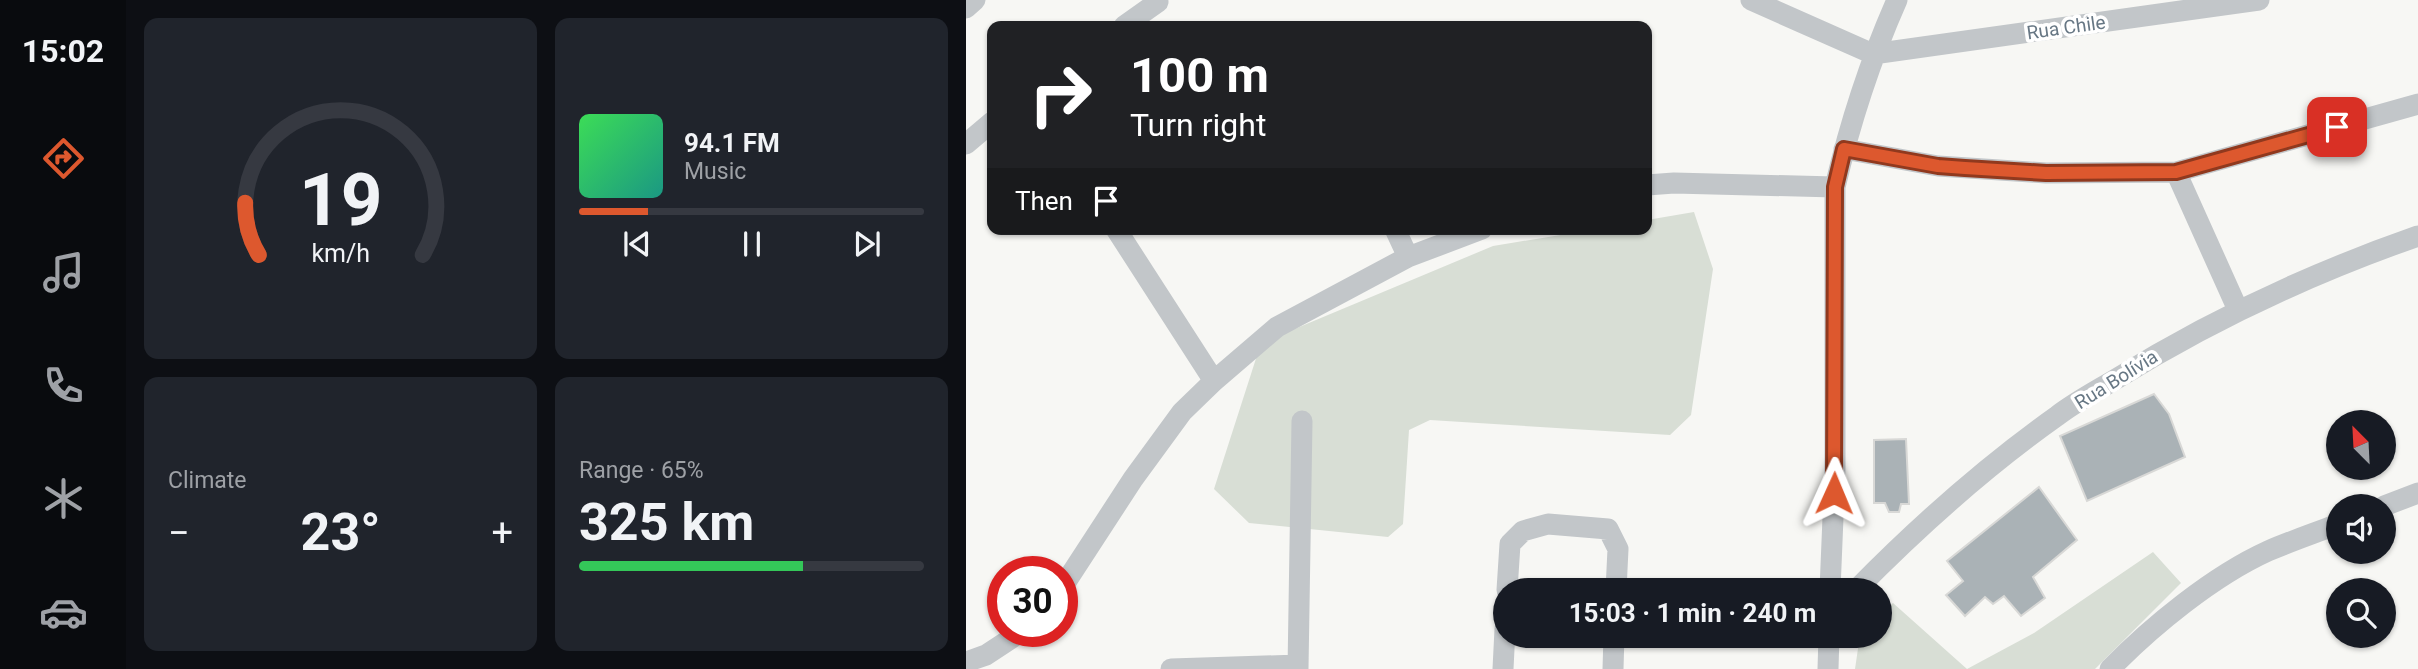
<!DOCTYPE html>
<html lang="en">
<head>
<meta charset="utf-8">
<style>
	:root { --surface:#171b24; --page:#20242c; --text:#f1f3f6; --muted:#9ea1a6; --line:#363941; --accent:#dd582e }
	body { margin:0; font-family:Roboto,sans-serif; background:var(--page); color:var(--text); height:100vh; display:flex; flex-direction:column; font-size:26px; white-space:nowrap }
	* { box-sizing:border-box; margin:0 }
	p { font-size:23px; color:var(--muted) }
	.icon { flex:none; width:38px; height:38px; fill:none; stroke:currentColor; stroke-width:2; stroke-linecap:round; stroke-linejoin:round }
	.map { position:relative; flex:1; overflow:hidden }
	.panel { display:flex; flex-direction:column; gap:18px; padding:18px; background:#0d0f14; width:840px }
	.panel>* { flex:none }
	.guide { position:absolute; left:21px; top:21px; width:665px; height:214px; border-radius:14px; box-shadow:0 2px 5px #0004; background:#202124; color:#fff; overflow:hidden }
	.needle { width:46px; rotate:336deg }
	.tools { position:absolute; left:1360px; top:410px; display:grid; gap:14px }
	.tools a { display:grid; place-items:center; width:70px; height:70px; border-radius:50%; background:var(--surface); box-shadow:0 2px 5px #0004; font-size:35px }
	.speed { position:absolute; left:21px; top:556px; display:flex; gap:14px; font-size:35px; font-weight:700; text-align:center }
	.speed>* { display:grid; place-content:center; width:91px; height:91px; border-radius:50%; background:var(--surface); box-shadow:0 2px 5px #0004; line-height:1 }
	.speed .limit { border:10px solid #d22; background:#fff; color:#111 }
	.pin { position:absolute; display:grid; place-items:center; width:60px; height:60px; color:#fff; margin:-30px; border-radius:14px; box-shadow:0 4px 10px #0006 }
	.me { position:absolute; width:77px; margin:-38px; rotate:1deg; stroke-linejoin:round; filter:drop-shadow(0 0 5px #0008) }
	.turn { display:flex; align-items:center; gap:24px; height:147px; padding:0 28px; font-size:32px }
	.turn .icon { width:91px; height:91px; stroke-width:2.5 }
	.turn b { display:block; font-size:49px; line-height:60px }
	.then { display:flex; align-items:center; height:66px; padding:0 28px; background:#0003; gap:14px; font-size:26px }
	.big { font-size:52px; font-weight:700; line-height:1.1 }
	.panel .tile { flex:1; display:flex; flex-direction:column; justify-content:center; gap:10px; min-width:0; padding:0 24px; border-radius:14px; background:var(--page) }
	.panel .dial { align-items:center; gap:0 }
	.dial svg { height:182px; overflow:visible; fill:none; stroke:var(--line); stroke-width:7; stroke-linecap:round; text-anchor:middle }
	.dial text { fill:var(--text); stroke:none }
	.song { display:flex; align-items:center; gap:21px }
	.cover { width:84px; height:84px; border-radius:10px; background:linear-gradient(135deg,hsl(130 70% 55%),hsl(170 70% 35%)) }
	.played { height:7px; border-radius:4px; background:linear-gradient(90deg,var(--accent) 20%,var(--line) 20%) }
	.keys { display:flex; justify-content:space-around; direction:ltr }
	.heat { display:flex; justify-content:space-between; align-items:center; font-size:38px; direction:ltr }
	.charge { height:10px; border-radius:5px; background:linear-gradient(90deg,#34c759 65%,var(--line) 0) }
	.panel .tiles { flex:1; display:grid; gap:18px; grid-template-columns:repeat(2,1fr) }
	.trip { position:absolute; left:527px; top:578px; width:399px; height:70px; border-radius:35px; background:var(--surface); box-shadow:0 2px 5px #0004; font-weight:700; line-height:70px; text-align:center }
	main { display:flex; flex:1; min-height:0 }
	.tabs { display:flex; flex-direction:column; width:126px; justify-content:space-around; align-items:center; background:#090b0e; color:var(--muted) }
	.tabs .icon { width:49px; height:49px }
	.tabs .selected { color:var(--accent) }
	.tabs b { font-size:32px; color:var(--text) }
	.map>svg:first-child { display:block }
	.green { fill:#d8ded5 }
	.building { fill:#aab2b6; stroke:#d8d8d6; stroke-width:2 }
	.lines { fill:none; stroke-linecap:round; stroke-linejoin:round }
	.minor { stroke:#c2c6c9; stroke-width:21 }
	.route-casing { stroke:#90391e; stroke-width:18 }
	.route { stroke:#dd582e; stroke-width:12 }
	.labels { text-anchor:middle; stroke-width:7; stroke-linejoin:round; paint-order:stroke }
	.street-label { font-size:19px; fill:#677784; stroke:#fff }
</style>
</head>
<body>
<main>
<nav class="tabs">
<b>15:02</b>
<svg class="icon selected" aria-label="directions" viewBox="0 0 24 24"><path d="M12 3l9 9-9 9-9-9zM9 14v-3h6M13 9l2 2-2 2"/></svg>
<svg class="icon" aria-label="music" viewBox="0 0 24 24"><path d="M9 18V5l10-2v13"/><circle cx="6" cy="18" r="3"/><circle cx="16" cy="16" r="3"/></svg>
<svg class="icon" aria-label="phone" viewBox="0 0 24 24"><path d="M5 4h4l2 5-3 2q2 4 5 5l2-3 5 2v4C11 20 4 13 5 4z"/></svg>
<svg class="icon" aria-label="climate" viewBox="0 0 24 24"><path d="M12 3v18M4 7l16 10M4 17L20 7"/></svg>
<svg class="icon" aria-label="car" viewBox="0 0 24 24"><path d="M5 17H2v-5l4-1 3-4h7l3 4 3 1v5h-3M9 17h6M6 11h13"/><circle cx="7" cy="17" r="2"/><circle cx="17" cy="17" r="2"/></svg>
</nav>
<section class="panel">
<div class="tiles">
<div class="tile dial"><svg viewBox="0 0 100 80">
<path d="M14 69A42 42 0 1 1 86 69"/>
<path d="M14 69A42 42 0 0 1 8 46" stroke="#dd582e"/>
<text x="50" y="56" font-size="32" font-weight="700">19</text>
<text x="50" y="72" font-size="11">km/h</text>
</svg></div>
<div class="tile">
<div class="song"><i class="cover"></i><div><b>94.1 FM</b><p>Music</p></div></div>
<div class="played"></div>
<div class="keys"><svg class="icon" aria-label="previous" viewBox="0 0 24 24"><path d="M18 5L8 12l10 7zM5 5v14"/></svg><svg class="icon" aria-label="pause" viewBox="0 0 24 24"><path d="M8 5v14M16 5v14"/></svg><svg class="icon" aria-label="next" viewBox="0 0 24 24"><path d="M6 5l10 7-10 7zM19 5v14"/></svg></div>
</div>
<div class="tile"><p>Climate</p>
<div class="heat"><a>−</a><b class="big">23°</b><a>+</a></div>
</div>
<div class="tile"><p>Range · 65%</p><b class="big">325 km</b><div class="charge"></div></div>
</div>
</section>
<div class="map">
<svg width="1452" height="669" viewBox="0 0 1452 669">
	<rect width="100%" height="100%" fill="#f7f7f4"/>
	<path class="green" d="M 728,212 L 747,269 L 725,415 L 704,435 L 464,420 L 443,430 L 437,524 L 422,537 L 283,523 L 248,489 L 295,343 L 527,246 L 631,229 L 681,229 L 681,220 Z
		M 1187,552 L 1215,583 L 1129,669 L 889,669 L 894,635 L 914,635 L 914,613 L 927,603 L 1001,669 L 1068,633 Z"/>
	<path class="building" d="M 1188,394 L 1203,414 L 1219,457 L 1121,501 L 1094,436 Z
		M 940,439 L 943,504 L 935,504 L 933,512 L 923,512 L 919,503 L 908,503 L 908,440 Z
		M 1073,487 L 1111,540 L 1067,577 L 1079,598 L 1055,616 L 1038,596 L 1027,604 L 1019,597 L 999,616 L 980,595 L 997,581 L 981,561 Z"/>
	<g class="lines">
		<path class="minor" d="M 785,0 L 907,54 L 1293,0
			M 0,8 L 9,0
			M 158,26 L 192,2
			M 0,144 L 26,122
			M 878,149 L 972,166 L 1080,173 L 1210,172 L 1452,104
			M 1210,172 L 1272,310
			M 681,185 L 708,183 L 869,187
			M 150,229 L 248,381
			M 429,229 L 442,257
			M 1418,506 L 1452,493
			M 96,588 L 167,479 L 216,412 L 248,381 L 311,327 L 442,257 L 516,229
			M 541,590 L 544,544 L 557,531 L 582,524 L 642,529 L 652,549 L 650,590
			M 864,590 L 869,469 L 869,187 C 884,123 904,61 931,0
			M 890,590 C 952,527 1019,467 1091,416 C 1109,402 1130,391 1150,379 C 1245,320 1346,273 1452,236
			M 0,662 L 20,655 L 55,632
			M 205,669 L 332,665
			M 332,669 L 336,421
			M 537,669 L 539,629
			M 647,669 L 648,635
			M 862,669 L 863,635
			M 1144,669 C 1186,626 1247,576 1302,551 C 1325,541 1349,533 1372,524"/>
	</g>
	<g class="lines">
		<defs>
			<path id="route" d="M 868,493 L 869,187 L 878,149 L 972,166 L 999,168 L 1080,173 L 1210,172 L 1371,127"/>
		</defs>
		<use href="#route" class="route-casing"/>
		<use href="#route" class="route"/>
	</g>
	<g class="labels">
		<g class="street-label">
			<text transform="translate(1100 27) rotate(-8)" y="7">Rua Chile</text>
			<text transform="translate(1150 379) rotate(-32)" y="7">Rua Bolívia</text>
		</g>
	</g>
</svg>
<div class="tools">
<a><svg class="needle" viewBox="-14 -14 28 28"><path d="M0-13l5 13h-10z" fill="#e53935"/><path d="M0 13l5-13h-10z" fill="#9ea1a6"/></svg></a>
<a><svg class="icon" aria-label="sound" viewBox="0 0 24 24"><path d="M4 9h4l5-4v14l-5-4H4zM17 9q2 3 0 6"/></svg></a>
<a><svg class="icon" aria-label="search" viewBox="0 0 24 24"><circle cx="10" cy="10" r="6"/><path d="M15 15l6 6"/></svg></a>
</div>
<div class="speed"><div class="limit">30</div></div>
<div class="pin" style="left:1371px;top:127px;background:#d93025"><svg class="icon" aria-label="arrive" viewBox="0 0 24 24"><path d="M6 21V4h12l-3 4 3 4H6"/></svg></div>
<svg class="me" style="left:868px;top:493px" viewBox="-20 -20 40 40"><path d="M0-17L14 15 0 8-14 15z" fill="#dd582e" stroke="#fff" stroke-width="4"/></svg>
<div class="trip">15:03 · 1 min · 240 m</div>
<div class="guide">
<div class="turn"><svg class="icon" aria-label="right" viewBox="0 0 24 24"><path d="M7 20v-9h11M14 6l5 5-5 5"/></svg><div><b>100 m</b>Turn right</div></div>
<div class="then">Then<svg class="icon" aria-label="arrive" viewBox="0 0 24 24"><path d="M6 21V4h12l-3 4 3 4H6"/></svg></div>
</div>
</div>
</main>
</body>
</html>
